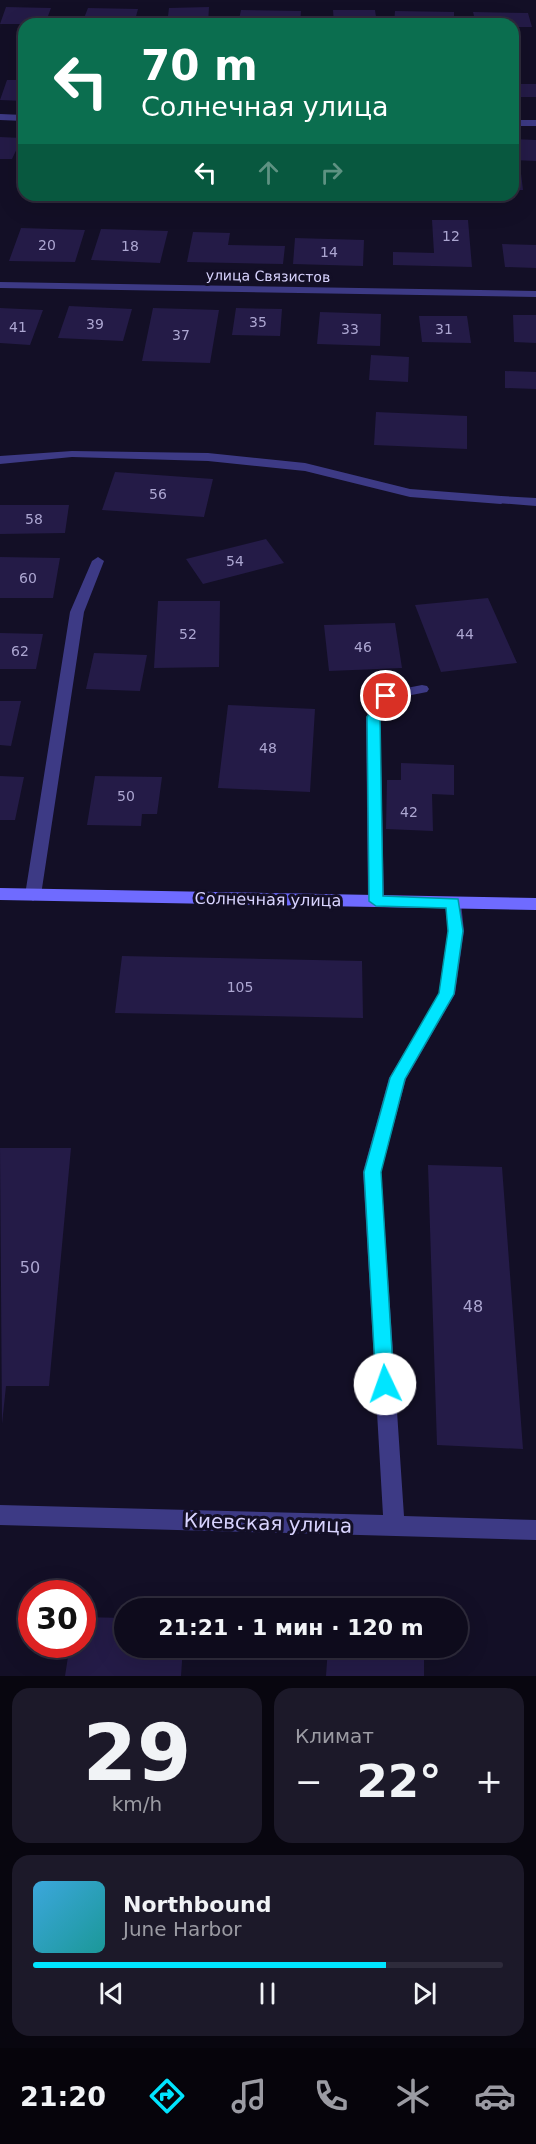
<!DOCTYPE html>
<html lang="ru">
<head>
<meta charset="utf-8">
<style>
	:root { --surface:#0e0b1c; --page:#1c1929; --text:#f1f3f6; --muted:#9b9ba3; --line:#2e2b3b; --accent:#00e5ff }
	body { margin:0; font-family:"DejaVu Sans",sans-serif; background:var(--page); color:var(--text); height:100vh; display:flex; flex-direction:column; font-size:22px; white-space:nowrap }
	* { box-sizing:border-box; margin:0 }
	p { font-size:20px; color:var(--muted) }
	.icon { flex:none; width:33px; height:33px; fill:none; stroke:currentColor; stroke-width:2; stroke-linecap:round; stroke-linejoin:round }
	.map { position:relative; height:1676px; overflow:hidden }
	.drawer { display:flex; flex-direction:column; gap:12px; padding:12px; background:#08060f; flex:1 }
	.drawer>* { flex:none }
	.guide { position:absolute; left:18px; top:18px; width:501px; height:183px; border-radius:18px; box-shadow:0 6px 24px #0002,0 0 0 2px var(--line); background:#0b6e4f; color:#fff; overflow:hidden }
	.speed { position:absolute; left:18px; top:1580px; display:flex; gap:12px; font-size:30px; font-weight:700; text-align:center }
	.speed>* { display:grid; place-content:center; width:78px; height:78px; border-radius:50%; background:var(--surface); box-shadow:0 6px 24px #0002,0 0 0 2px var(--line); line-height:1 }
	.speed .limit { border:9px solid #d22; background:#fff; color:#111 }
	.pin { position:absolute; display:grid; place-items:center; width:51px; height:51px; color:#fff; margin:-26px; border:3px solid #fff; border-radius:50%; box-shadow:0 2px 6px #0007 }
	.me { position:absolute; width:66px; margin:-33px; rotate:357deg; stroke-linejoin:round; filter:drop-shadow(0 0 4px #0008) }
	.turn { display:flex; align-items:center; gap:21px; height:126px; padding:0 24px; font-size:27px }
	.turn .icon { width:78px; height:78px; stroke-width:2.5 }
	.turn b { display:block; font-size:42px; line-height:51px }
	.lanes { display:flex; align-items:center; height:57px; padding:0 24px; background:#0003; justify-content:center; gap:30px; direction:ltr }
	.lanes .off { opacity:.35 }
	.big { font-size:45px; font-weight:800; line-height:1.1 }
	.drawer .tile { flex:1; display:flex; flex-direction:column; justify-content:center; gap:9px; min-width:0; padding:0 21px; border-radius:18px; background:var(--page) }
	.drawer .dial { align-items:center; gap:0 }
	.dial b { font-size:78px; line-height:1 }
	.song { display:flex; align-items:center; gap:18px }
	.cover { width:72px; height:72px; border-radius:9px; background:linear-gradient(135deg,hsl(200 70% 55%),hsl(180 70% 35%)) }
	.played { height:6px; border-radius:3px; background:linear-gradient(90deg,var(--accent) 75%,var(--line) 75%) }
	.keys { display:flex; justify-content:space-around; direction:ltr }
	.heat { display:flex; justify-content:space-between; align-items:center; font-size:33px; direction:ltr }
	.drawer .tiles { flex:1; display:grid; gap:12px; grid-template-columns:1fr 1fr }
	.tile:last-child { grid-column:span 2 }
	.trip { position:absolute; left:114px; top:1598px; width:354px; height:60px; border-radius:30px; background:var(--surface); box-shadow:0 6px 24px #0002,0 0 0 2px var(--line); font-weight:800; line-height:60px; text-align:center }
	.tabs { display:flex; height:96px; justify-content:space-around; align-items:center; background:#06040b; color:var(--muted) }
	.tabs .icon { width:42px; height:42px }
	.tabs .current { color:var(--accent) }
	.tabs b { font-size:27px; color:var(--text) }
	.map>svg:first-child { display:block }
	.building { fill:#241b47 }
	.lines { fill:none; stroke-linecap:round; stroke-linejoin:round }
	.service { fill:#3d3a85; fill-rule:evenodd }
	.minor { fill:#3d3a85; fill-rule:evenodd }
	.secondary { fill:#6f6bff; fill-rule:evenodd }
	.route { fill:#00e5ff; stroke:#0095a6; stroke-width:1.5 }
	.labels { text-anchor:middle; stroke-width:6; stroke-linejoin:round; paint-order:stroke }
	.number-label { font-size:14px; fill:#aca6d1 }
	.far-street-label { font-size:14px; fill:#d9d4ff; stroke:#130f26 }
	.street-label { font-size:16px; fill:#d9d4ff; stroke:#130f26 }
	.near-number-label { font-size:16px; fill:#aca6d1 }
	.near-street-label { font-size:20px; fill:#d9d4ff; stroke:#130f26 }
</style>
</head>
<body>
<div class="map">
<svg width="536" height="1676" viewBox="0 0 536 1676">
	<rect width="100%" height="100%" fill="#130f26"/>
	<path class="building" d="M 6,7 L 51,8 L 45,24 L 0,24 Z
		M 209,7 L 208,24 L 167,24 L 169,8 Z
		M 88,8 L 138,9 L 134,24 L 82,23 Z
		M 241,10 L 301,11 L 300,24 L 238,24 Z
		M 333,10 L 375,10 L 377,24 L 334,24 Z
		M 395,11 L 454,12 L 454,24 L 394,24 Z
		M 473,12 L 528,13 L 532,27 L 513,27 L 513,24 L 476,24 Z
		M 7,80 L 24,80 L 24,101 L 0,100 Z
		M 513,84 L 536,84 L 536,97 L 513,97 Z
		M 0,137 L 22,138 L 12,159 L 0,159 Z
		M 513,139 L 536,140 L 536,161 L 513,160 Z
		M 513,164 L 520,165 L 523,190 L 513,190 Z
		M 432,220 L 468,220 L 472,267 L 393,265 L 393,252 L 434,253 Z
		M 21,228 L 85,230 L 75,262 L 9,261 Z
		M 101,229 L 168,231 L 160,263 L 91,260 Z
		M 193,232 L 230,233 L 228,245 L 285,246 L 283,264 L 187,262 Z
		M 295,238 L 364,240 L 363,266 L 293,264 Z
		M 502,244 L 536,245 L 536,268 L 505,267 Z
		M 69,306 L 132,309 L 123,341 L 58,338 Z
		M 0,308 L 43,310 L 30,345 L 0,343 Z
		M 153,308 L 219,310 L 210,363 L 142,361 Z
		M 236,308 L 282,309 L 280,336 L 232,335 Z
		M 320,312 L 381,314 L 380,346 L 317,344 Z
		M 513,315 L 536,315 L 536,343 L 514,342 Z
		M 419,316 L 467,316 L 471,343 L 422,342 Z
		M 371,355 L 409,357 L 408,382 L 369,380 Z
		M 505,371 L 536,372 L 536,389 L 505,388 Z
		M 376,412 L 467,416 L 467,449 L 374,445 Z
		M 115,472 L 213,479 L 204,517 L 102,510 Z
		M 0,505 L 69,505 L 65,533 L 0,534 Z
		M 266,539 L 284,563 L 203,584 L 186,559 Z
		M 0,557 L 60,558 L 53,598 L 0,598 Z
		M 488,598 L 517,663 L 441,672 L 415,605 Z
		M 158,601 L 220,601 L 219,667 L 154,668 Z
		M 395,623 L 402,668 L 329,671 L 324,625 Z
		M 0,633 L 43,634 L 36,669 L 0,669 Z
		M 94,653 L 147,655 L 140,691 L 86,689 Z
		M 0,701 L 21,701 L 11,746 L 0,745 Z
		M 228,705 L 315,709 L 310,792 L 218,788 Z
		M 401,763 L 454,765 L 454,795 L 432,794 L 433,831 L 386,829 L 387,780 L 401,780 Z
		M 0,776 L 24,777 L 15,820 L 0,820 Z
		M 95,776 L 162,777 L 157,814 L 142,814 L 141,826 L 87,825 Z
		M 122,956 L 362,961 L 363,1018 L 115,1013 Z
		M 0,1148 L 71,1148 L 49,1386 L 6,1386 L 2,1424 Z
		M 428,1165 L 502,1167 L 523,1449 L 437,1445 Z
		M 82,1617 L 124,1618 L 124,1647 L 183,1647 L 181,1676 L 65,1676 L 70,1644 L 82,1644 Z
		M 328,1647 L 424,1647 L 424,1676 L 326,1676 Z"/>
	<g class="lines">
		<path class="service" d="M 72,451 L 208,453 L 305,463 L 410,489 L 501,496 L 507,500 L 501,504 L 410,497 L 305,471 L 208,461 L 72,457 L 0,464 L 0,456 Z
			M 98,557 L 104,561 L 84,612 L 41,895 L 33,901 L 25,895 L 70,612 L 92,561 Z
			M 422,685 L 427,686 L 429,689 L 427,692 L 391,699 L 380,717 L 384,901 L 381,905 L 371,905 L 368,901 L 366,717 L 381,693 Z"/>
		<path class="minor" d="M 0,114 L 24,115 L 24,121 L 0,120 Z
			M 513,120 L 536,120 L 536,126 L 513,126 Z
			M 0,282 L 536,291 L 536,297 L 0,288 Z
			M 501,496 L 536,498 L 536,506 L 497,503 L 497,497 Z
			M 453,897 L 459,899 L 461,903 L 464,931 L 455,994 L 406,1079 L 381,1172 L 404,1516 L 536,1520 L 536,1540 L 0,1525 L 0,1505 L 383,1515 L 363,1172 L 389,1078 L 439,994 L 448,931 L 445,903 L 447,899 Z"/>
		<path class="secondary" d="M 0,888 L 536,898 L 536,910 L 0,900 Z"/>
	</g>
	<path class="route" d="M 386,692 L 392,696 L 380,717 L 383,896 L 458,899 L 463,931 L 454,994 L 405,1079 L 381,1172 L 394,1384 L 392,1390 L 385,1393 L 379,1390 L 376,1384 L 364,1172 L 390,1078 L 439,993 L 448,931 L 446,908 L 376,906 L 369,901 L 367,717 L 382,694 Z"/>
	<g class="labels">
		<g class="number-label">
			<text x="451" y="241">12</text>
			<text x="47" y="250">20</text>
			<text x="130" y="251">18</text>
			<text x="329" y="257">14</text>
			<text x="258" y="327">35</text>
			<text x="95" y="329">39</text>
			<text x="18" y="332">41</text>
			<text x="350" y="334">33</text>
			<text x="444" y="334">31</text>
			<text x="181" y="340">37</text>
			<text x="158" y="499">56</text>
			<text x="34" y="524">58</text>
			<text x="235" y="566">54</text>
			<text x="28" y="583">60</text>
			<text x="188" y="639">52</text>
			<text x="465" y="639">44</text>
			<text x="363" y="652">46</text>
			<text x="20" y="656">62</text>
			<text x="268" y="753">48</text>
			<text x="126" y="801">50</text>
			<text x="409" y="817">42</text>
			<text x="240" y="992">105</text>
		</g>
		<g class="far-street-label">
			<text transform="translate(268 276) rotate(1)" y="5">улица Связистов</text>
		</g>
		<g class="street-label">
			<text transform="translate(268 899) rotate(1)" y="6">Солнечная улица</text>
		</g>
		<g class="near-number-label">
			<text x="30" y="1273">50</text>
			<text x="473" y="1312">48</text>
		</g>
		<g class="near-street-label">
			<text transform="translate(268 1523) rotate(2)" y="7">Киевская улица</text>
		</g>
	</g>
</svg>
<div class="speed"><div class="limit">30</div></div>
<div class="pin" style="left:386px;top:696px;background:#d93025"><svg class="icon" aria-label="arrive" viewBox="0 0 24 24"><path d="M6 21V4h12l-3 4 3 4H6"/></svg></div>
<svg class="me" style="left:385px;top:1384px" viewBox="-20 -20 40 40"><circle r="19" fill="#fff"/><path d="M0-13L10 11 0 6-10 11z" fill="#00e5ff"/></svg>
<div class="trip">21:21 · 1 мин · 120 m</div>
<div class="guide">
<div class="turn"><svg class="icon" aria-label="left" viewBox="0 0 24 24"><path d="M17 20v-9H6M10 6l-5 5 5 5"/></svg><div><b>70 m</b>Солнечная улица</div></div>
<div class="lanes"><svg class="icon" aria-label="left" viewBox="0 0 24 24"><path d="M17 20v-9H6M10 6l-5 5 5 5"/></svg><svg class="icon off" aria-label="ahead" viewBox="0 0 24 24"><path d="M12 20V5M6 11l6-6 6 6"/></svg><svg class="icon off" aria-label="right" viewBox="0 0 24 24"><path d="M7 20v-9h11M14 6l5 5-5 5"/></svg></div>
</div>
</div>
<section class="drawer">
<div class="tiles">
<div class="tile dial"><b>29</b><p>km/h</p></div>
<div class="tile"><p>Климат</p>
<div class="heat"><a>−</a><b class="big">22°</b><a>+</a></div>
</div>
<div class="tile">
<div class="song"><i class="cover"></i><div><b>Northbound</b><p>June Harbor</p></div></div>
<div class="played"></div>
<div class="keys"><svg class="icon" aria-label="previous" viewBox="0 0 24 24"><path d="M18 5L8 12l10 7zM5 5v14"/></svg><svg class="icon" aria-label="pause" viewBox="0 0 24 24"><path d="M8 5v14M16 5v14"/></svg><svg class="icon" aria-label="next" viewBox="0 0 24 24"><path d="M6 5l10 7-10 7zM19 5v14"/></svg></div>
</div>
</div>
</section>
<nav class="tabs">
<b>21:20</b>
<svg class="icon current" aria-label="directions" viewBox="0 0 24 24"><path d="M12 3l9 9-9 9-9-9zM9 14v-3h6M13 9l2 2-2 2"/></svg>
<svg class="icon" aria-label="music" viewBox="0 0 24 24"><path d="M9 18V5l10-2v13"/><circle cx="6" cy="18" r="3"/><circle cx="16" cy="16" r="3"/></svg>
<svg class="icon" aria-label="phone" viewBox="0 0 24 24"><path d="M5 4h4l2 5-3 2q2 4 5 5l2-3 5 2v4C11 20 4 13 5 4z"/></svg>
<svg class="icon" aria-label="climate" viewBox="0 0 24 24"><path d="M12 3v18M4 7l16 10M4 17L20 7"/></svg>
<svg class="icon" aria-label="car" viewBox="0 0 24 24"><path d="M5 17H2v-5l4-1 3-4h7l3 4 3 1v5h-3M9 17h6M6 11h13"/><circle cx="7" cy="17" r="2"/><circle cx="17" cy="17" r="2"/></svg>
</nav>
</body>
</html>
